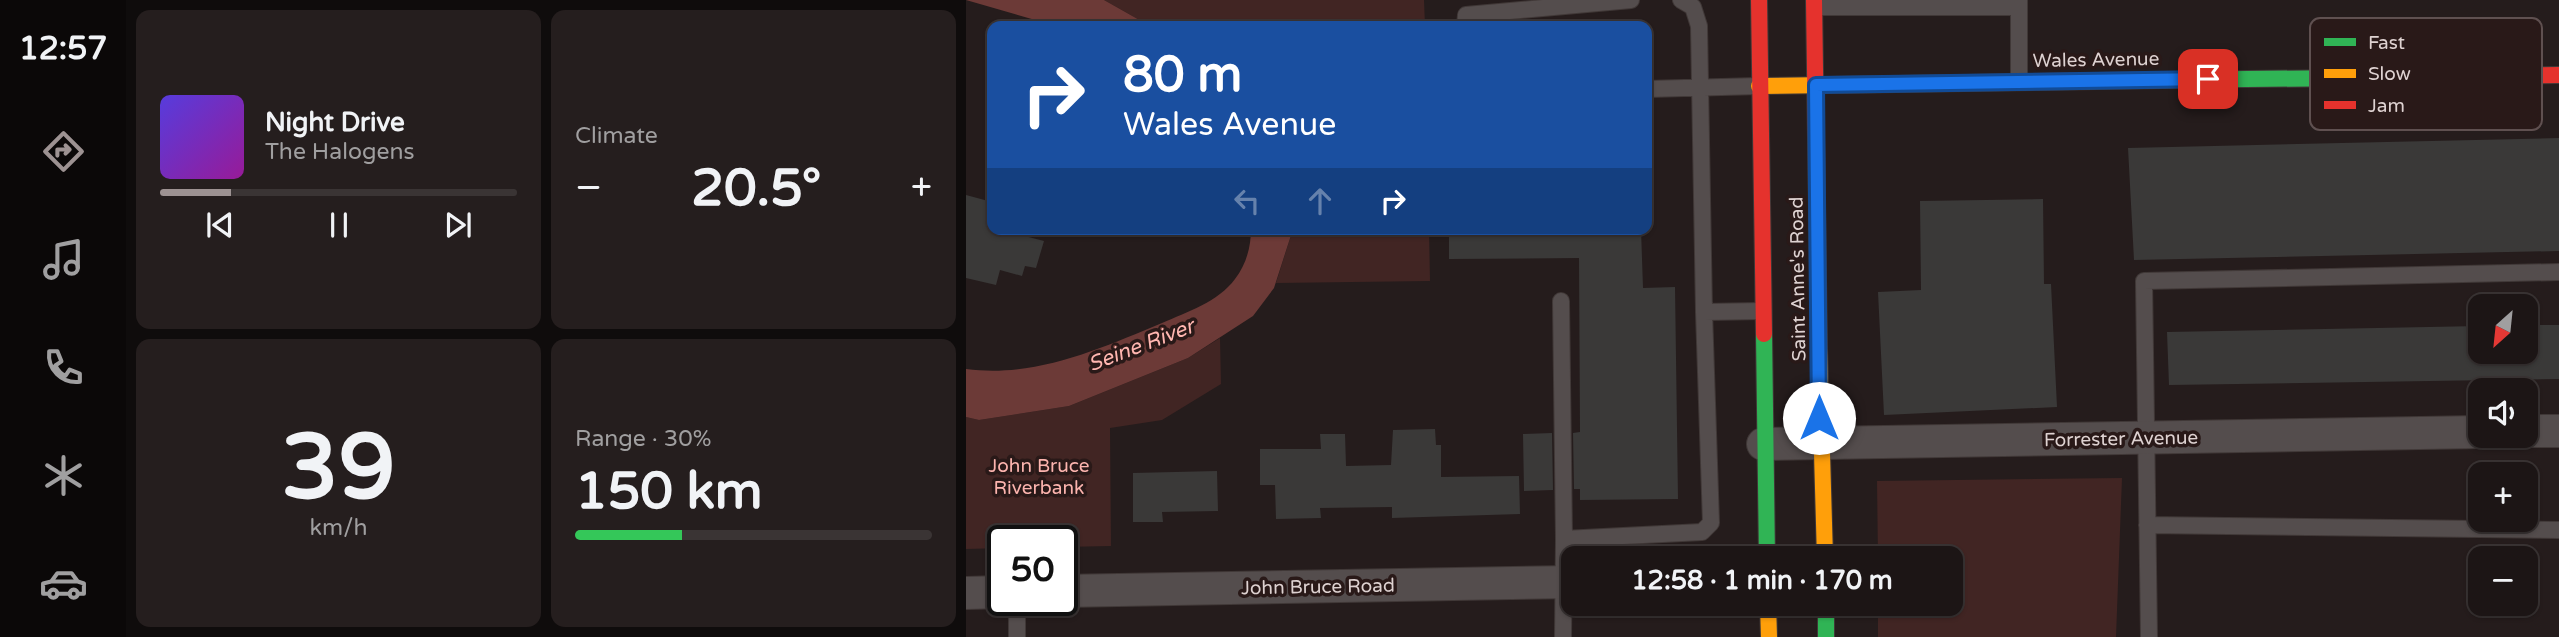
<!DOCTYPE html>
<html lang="en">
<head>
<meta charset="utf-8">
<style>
	:root { --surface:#1c1515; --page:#251e1e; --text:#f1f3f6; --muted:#a09fa0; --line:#3a3434; --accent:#9d9292 }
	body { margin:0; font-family:"Varela Round",sans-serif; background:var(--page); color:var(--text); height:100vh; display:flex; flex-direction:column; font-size:26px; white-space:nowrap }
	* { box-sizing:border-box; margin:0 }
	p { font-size:23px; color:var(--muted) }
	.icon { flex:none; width:38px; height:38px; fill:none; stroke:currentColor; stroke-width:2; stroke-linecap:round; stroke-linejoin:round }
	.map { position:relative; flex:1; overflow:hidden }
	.panel { display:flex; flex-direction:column; gap:10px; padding:10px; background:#0f0c0c; width:840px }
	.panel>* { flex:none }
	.hud { position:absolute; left:21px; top:21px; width:665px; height:214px; border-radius:14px; box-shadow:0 2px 5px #0004,0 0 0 2px var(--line); background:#1a4fa0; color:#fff; overflow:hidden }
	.needle { width:46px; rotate:207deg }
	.controls { position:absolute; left:1502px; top:294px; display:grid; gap:14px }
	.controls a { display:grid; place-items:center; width:70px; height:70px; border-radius:14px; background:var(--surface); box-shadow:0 2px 5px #0004,0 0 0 2px var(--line); font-size:35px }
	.speed { position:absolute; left:21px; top:525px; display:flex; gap:14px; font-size:35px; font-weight:700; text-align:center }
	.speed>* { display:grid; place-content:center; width:91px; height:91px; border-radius:50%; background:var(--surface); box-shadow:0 2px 5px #0004,0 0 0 2px var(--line); line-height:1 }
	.speed .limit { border:4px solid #111; border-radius:10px; background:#fff; color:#111 }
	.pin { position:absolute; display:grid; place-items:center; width:60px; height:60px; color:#fff; margin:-30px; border-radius:14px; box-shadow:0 4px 10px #0006 }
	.me { position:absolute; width:77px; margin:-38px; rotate:0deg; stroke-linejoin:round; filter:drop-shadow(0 0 5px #0008) }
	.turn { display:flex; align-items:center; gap:24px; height:147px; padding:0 21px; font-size:32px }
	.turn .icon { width:91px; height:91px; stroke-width:2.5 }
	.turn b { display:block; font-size:49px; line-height:60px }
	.lanes { display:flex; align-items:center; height:66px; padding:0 21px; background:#0003; justify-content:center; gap:35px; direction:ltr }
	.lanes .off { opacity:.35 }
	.big { font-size:52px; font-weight:800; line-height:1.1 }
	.panel .tile { flex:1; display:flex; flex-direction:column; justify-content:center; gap:10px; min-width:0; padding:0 24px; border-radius:14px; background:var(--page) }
	.panel .dial { align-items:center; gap:0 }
	.dial b { font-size:91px; line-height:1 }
	.song { display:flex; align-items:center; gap:21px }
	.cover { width:84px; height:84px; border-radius:10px; background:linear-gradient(135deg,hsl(250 70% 55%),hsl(300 70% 35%)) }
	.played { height:7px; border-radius:4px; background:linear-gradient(90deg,var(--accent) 20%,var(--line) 20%) }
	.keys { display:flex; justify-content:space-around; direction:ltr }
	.heat { display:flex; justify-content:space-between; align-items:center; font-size:38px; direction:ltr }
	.charge { height:10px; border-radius:5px; background:linear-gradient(90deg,#34c759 30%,var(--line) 0) }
	.panel .tiles { flex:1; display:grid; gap:10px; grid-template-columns:repeat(2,1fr) }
	.trip { position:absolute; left:595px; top:546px; width:402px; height:70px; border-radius:14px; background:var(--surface); box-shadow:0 2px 5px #0004,0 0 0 2px var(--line); font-weight:800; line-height:70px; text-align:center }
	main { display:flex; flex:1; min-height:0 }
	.menu { display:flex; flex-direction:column; width:126px; justify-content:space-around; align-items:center; background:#0b0808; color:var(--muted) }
	.menu .icon { width:49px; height:49px }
	.menu .current { color:var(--accent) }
	.menu b { font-size:32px; color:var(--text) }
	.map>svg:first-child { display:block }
	.green { fill:#412523 }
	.water { fill:#6c3a37 }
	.building { fill:#3a3938 }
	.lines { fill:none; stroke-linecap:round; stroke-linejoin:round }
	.lane-casing { stroke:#403837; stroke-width:18 }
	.street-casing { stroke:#403837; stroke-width:34 }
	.fast-casing { stroke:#403837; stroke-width:18 }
	.slow-casing { stroke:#403837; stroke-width:18 }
	.jam-casing { stroke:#403837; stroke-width:18 }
	.lane { stroke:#544d4d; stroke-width:16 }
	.street { stroke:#544d4d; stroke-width:32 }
	.fast { stroke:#30b455; stroke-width:16 }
	.slow { stroke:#ff9f0a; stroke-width:16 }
	.jam { stroke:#e5322d; stroke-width:16 }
	.route-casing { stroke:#114b97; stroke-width:18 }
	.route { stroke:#1a73e8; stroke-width:12 }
	.labels { text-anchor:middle; stroke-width:7; stroke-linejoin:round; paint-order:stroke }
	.street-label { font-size:19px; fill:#ded2d1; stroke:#291918 }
	.park-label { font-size:19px; fill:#fcb4ae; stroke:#291918 }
	.water-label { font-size:21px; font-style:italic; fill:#ffb6b0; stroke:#291918 }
	.key { fill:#291918; stroke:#5f5050; stroke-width:2 }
	.key-label { font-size:19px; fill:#ded2d1 }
</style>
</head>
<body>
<main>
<nav class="menu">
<b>12:57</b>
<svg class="icon current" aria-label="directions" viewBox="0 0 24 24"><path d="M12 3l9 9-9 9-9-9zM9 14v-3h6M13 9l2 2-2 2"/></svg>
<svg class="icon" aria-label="music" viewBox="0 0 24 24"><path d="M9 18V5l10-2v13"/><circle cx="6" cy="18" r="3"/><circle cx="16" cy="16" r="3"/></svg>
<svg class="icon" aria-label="phone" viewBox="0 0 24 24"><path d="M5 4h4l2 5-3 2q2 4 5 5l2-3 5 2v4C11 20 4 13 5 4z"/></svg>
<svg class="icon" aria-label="climate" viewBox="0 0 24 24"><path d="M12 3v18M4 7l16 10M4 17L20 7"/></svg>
<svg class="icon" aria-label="car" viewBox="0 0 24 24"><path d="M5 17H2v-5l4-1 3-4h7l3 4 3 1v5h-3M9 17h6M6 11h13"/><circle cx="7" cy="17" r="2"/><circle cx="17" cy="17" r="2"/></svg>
</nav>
<section class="panel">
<div class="tiles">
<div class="tile">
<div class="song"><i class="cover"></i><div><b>Night Drive</b><p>The Halogens</p></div></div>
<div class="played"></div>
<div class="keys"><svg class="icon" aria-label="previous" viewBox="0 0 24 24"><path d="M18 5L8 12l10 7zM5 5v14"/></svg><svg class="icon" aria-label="pause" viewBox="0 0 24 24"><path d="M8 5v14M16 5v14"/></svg><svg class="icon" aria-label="next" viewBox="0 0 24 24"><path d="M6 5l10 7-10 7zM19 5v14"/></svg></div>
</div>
<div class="tile"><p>Climate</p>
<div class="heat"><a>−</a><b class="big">20.5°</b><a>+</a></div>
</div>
<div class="tile dial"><b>39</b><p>km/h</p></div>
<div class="tile"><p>Range · 30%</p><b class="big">150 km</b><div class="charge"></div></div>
</div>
</section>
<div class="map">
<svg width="1593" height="637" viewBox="0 0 1593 637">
	<rect width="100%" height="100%" fill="#251c1c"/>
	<path class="green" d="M 138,0 L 458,0 L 459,26 L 184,26 Z
		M 327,229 L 463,229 L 464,281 L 310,283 Z
		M 254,338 L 255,384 L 196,420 L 144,428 L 145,546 L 96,547 L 96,541 L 37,541 L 37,548 L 0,549 L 0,417 L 13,420 L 103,406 L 222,358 Z
		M 1156,478 L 1150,637 L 912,637 L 912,604 L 985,604 L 985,558 L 912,558 L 911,481 Z"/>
	<path class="water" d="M 0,0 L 138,0 L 184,26 L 90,26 Z
		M 285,229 L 327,229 L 308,288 L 287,316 L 222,358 L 103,406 L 13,420 L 0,417 L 0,369 C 70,378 133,349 196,323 C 221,312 252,302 269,279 C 280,265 285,247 285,229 Z"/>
	<path class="building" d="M 1593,138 L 1593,251 L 1168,260 L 1162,148 Z
		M 0,195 L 26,202 L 26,229 L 53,229 L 51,234 L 78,241 L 70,268 L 59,266 L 56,276 L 34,270 L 30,285 L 0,278 Z
		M 1077,199 L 1078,284 L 1085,284 L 1091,407 L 918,415 L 912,292 L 955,290 L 954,201 Z
		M 483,229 L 675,229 L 677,288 L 709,287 L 712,499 L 614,500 L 614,489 L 608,489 L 607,433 L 614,432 L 613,258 L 483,259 Z
		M 1559,325 L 1593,325 L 1593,379 L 1203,385 L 1201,332 L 1514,326 L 1514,352 L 1559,352 Z
		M 469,429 L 470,445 L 475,445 L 475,477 L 553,476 L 554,514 L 426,518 L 426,507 L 354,508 L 355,518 L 310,519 L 309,485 L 294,485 L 294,449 L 355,449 L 354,434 L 379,434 L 380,466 L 425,465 L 427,430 Z
		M 586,433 L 587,490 L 558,491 L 557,434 Z
		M 251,471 L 252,511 L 196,512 L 197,522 L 167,522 L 167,473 Z"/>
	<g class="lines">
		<defs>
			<path id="lane" d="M 715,0 L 727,7 L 733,26 L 738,312 L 796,311
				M 1053,0 L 1053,81
				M 849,7 L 1053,7
				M 499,26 L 500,15 L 665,0
				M 681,89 L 793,86
				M 595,301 L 598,539 L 736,532 L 745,523 L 738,312
				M 1181,525 L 1593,530
				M 51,600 L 51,637
				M 597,637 L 598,539
				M 1183,637 L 1178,281 L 1593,272"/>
			<path id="street" d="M 1559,431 L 1593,431
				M 797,444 L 1514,432
				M 96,591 L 607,582
				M 0,593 L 37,592"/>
			<path id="fast" d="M 1197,80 L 1468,77
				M 798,334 L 801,558
				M 860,604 L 860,637"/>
			<path id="slow" d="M 793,86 L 1197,80
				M 853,348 L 859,558
				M 802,604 L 803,637"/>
			<path id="jam" d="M 793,0 L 798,334
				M 848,0 L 853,348
				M 1468,77 L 1593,75"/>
		</defs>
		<use href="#lane" class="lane-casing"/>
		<use href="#street" class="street-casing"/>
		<use href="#fast" class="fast-casing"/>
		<use href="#slow" class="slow-casing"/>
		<use href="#jam" class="jam-casing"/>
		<use href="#lane" class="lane"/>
		<use href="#street" class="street"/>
		<use href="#fast" class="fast"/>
		<use href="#slow" class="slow"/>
		<use href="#jam" class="jam"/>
	</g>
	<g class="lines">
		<defs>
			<path id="route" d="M 853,418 L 850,85 L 1242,79"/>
		</defs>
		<use href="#route" class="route-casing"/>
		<use href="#route" class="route"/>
	</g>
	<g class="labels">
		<g class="street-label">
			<text transform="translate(1130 59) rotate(-1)" y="7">Wales Avenue</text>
			<text transform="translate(831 279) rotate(-91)" y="7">Saint Anne's Road</text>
			<text transform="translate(1155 438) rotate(-1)" y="7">Forrester Avenue</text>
			<text transform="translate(352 586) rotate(-1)" y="7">John Bruce Road</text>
		</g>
		<g class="park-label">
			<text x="73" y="472">John Bruce<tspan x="73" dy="22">Riverbank</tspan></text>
		</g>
		<g class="water-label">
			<text transform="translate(175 345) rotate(-21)" y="7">Seine River</text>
		</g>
	</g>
	<rect x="1344" y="18" width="232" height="112" rx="10" class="key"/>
	<rect x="1358" y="38" width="32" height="8" fill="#30b455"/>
	<rect x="1358" y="69" width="32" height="9" fill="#ff9f0a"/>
	<rect x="1358" y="101" width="32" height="8" fill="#e5322d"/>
	<g class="key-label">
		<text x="1402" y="49">Fast</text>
		<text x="1402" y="80">Slow</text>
		<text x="1402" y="112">Jam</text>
	</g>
</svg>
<div class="controls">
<a><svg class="needle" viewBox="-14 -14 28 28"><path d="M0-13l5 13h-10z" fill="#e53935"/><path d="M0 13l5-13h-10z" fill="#a09fa0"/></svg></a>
<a><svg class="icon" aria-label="sound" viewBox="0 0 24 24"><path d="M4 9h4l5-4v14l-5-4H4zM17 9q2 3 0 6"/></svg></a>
<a>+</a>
<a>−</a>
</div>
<div class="speed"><div class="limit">50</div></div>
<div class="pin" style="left:1242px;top:79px;background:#d93025"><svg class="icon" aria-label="arrive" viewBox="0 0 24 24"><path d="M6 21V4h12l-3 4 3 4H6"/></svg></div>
<svg class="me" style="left:853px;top:418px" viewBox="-20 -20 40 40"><circle r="19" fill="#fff"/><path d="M0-13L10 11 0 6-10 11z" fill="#1a73e8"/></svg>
<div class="trip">12:58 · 1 min · 170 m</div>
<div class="hud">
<div class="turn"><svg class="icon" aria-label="right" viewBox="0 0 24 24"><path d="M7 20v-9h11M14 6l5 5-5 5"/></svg><div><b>80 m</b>Wales Avenue</div></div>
<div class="lanes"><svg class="icon off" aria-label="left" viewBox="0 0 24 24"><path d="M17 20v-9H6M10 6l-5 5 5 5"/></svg><svg class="icon off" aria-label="ahead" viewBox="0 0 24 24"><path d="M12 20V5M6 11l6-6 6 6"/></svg><svg class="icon" aria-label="right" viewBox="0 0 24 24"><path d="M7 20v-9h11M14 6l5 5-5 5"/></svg></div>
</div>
</div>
</main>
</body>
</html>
